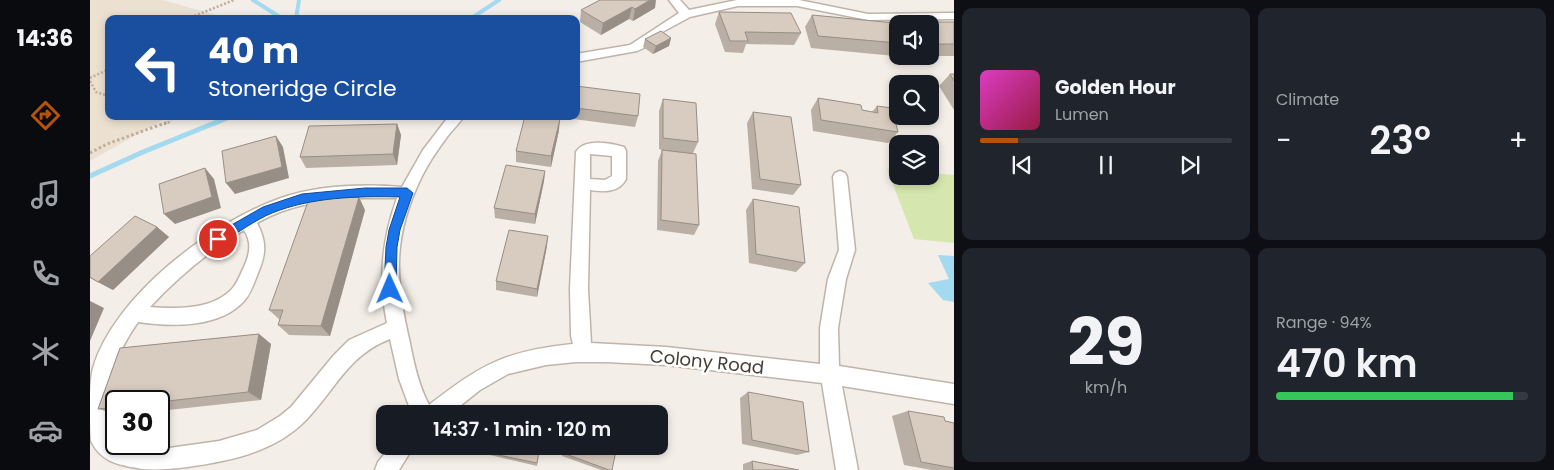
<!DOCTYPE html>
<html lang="en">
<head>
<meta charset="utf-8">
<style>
	:root { --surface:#171b24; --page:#20242c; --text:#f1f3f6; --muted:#9ea1a6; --line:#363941; --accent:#b45309 }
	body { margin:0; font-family:Poppins,sans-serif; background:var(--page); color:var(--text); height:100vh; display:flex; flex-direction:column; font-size:19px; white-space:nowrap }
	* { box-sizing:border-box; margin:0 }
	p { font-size:16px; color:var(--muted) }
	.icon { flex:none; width:28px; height:28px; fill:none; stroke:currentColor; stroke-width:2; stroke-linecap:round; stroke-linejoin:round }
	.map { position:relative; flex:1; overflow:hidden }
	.panel { display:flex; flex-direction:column; gap:8px; padding:8px; background:#0d0f14; width:600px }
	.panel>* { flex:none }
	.banner { position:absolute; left:15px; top:15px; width:475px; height:105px; border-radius:10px; box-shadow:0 2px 8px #0003; background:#1a4fa0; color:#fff; overflow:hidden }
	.fabs { position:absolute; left:799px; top:15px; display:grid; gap:10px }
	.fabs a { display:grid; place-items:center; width:50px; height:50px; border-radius:10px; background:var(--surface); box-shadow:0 2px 8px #0003; font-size:25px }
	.speed { position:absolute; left:15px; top:390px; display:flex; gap:10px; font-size:25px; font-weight:700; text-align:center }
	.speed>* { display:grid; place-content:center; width:65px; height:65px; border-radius:50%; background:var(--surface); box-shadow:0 2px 8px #0003; line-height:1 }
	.speed .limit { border:2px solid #111; border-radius:8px; background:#fff; color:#111 }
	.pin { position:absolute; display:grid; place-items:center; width:42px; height:42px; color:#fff; margin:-21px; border:2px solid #fff; border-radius:50%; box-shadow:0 1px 5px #0007 }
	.me { position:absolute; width:55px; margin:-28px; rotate:359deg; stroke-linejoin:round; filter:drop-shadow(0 0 4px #0008) }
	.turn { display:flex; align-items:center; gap:18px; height:105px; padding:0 20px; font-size:22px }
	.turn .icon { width:65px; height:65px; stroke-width:2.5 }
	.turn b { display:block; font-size:35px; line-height:42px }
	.big { font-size:38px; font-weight:600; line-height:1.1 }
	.panel .widget { flex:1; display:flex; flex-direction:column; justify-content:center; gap:8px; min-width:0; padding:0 18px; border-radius:10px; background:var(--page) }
	.panel .dial { align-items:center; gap:0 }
	.dial b { font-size:65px; line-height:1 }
	.song { display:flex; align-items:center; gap:15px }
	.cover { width:60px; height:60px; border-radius:8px; background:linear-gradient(135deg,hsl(310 70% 55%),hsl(340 70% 35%)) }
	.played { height:5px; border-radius:2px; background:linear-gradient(90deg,var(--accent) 15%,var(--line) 15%) }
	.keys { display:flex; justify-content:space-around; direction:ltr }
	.heat { display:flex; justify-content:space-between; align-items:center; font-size:28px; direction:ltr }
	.charge { height:8px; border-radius:4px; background:linear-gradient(90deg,#34c759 94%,var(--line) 0) }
	.panel .tiles { flex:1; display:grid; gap:8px; grid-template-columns:repeat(2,1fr) }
	.trip { position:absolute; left:286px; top:405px; width:292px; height:50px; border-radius:10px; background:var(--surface); box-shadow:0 2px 8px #0003; font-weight:600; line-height:50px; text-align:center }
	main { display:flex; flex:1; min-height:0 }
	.dock { display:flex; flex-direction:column; width:90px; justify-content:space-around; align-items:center; background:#090b0e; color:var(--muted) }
	.dock .icon { width:35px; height:35px }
	.dock .active { color:var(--accent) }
	.dock b { font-size:22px; color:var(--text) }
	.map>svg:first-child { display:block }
	.education { fill:#ece1d1 }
	.green { fill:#d5e7af }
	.water { fill:#a3daf0 }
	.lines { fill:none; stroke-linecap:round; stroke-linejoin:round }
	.stream-far1 { stroke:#a3daf0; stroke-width:4 }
	.stream { stroke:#a3daf0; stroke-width:5 }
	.street-casing { stroke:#bfb4a9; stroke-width:3 }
	.path-far1 { stroke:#c0ae9a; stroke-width:2.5; stroke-dasharray:2 2; stroke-linecap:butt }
	.path { stroke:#c0ae9a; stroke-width:3; stroke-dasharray:2.5 2.5; stroke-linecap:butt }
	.street { fill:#fff; fill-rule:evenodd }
	.wall { fill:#baafa4 }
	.shaded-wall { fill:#978e86 }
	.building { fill:#d8cbbf; stroke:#978e86 }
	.route { fill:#1a73e8; stroke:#114b97 }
	.labels { text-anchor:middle; stroke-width:5; stroke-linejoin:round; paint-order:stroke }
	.street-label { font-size:18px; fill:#463e36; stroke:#fff }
</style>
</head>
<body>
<main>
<nav class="dock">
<b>14:36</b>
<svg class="icon active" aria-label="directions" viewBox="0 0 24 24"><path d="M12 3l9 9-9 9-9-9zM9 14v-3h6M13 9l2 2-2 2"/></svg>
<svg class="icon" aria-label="music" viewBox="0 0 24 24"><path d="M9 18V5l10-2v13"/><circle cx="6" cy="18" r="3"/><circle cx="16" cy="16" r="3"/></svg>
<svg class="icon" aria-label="phone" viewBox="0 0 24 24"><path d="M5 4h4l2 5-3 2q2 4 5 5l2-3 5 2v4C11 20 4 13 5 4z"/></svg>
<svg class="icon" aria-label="climate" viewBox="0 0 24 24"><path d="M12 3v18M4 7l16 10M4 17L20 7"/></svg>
<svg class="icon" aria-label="car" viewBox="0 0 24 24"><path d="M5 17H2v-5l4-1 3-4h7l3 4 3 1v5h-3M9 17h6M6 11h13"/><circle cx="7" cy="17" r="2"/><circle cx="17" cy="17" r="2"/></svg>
</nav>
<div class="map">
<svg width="864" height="470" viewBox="0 0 864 470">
	<rect width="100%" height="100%" fill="#f3eee7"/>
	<path class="education" d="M 0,0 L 73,0 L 140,19 L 19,19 L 19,116 L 80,116 L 0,161 Z"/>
	<path class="green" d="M 797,169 L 807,170 L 808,176 L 840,176 L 840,173 L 864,175 L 864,243 L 824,239 Z"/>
	<path class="water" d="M 848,255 L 864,256 L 864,302 L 853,300 L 838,283 L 859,279 Z"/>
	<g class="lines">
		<path class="stream-far1" d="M 163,0 L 193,19
			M 206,19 L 209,0
			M 380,19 L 409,0
			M 124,124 L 143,116"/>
		<path class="stream" d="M 0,176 L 53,152 L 127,122"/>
		<defs>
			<path id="street" d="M 579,0 L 590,0 L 599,10 L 647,0 L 709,0 L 778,14 L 864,13 L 864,19 L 778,20 L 707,6 L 648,6 L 600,17 L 574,31 L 556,47 L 547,51 L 486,62 L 486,54 L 540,45 L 589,13 Z
				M 359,116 L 374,116 C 369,124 362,130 357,137 C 348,149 339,162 332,176 C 302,237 305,279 320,343 C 324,365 329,386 339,405 C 392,364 415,351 483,344 L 481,336 L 480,289 L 486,152 C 494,138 521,143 534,147 L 536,151 L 536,179 C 529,193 513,192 500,190 L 498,289 L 501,343 L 576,347 L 730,364 L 730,328 L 738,279 L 749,250 L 743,177 L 745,173 L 750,171 L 755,173 L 757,177 L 765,250 L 756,279 L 748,328 L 749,366 L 864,384 L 864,404 L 752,386 L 768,470 L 746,470 L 732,383 L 576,365 L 516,362 L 486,362 L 456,365 L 418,374 L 390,390 L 360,414 L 322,414 L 309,379 L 300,339 C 258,355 245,390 216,420 C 185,452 140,461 97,467 C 82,469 67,470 52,469 C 32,465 12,464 1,441 C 0,432 0,415 0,405 C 0,393 0,380 3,368 C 24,296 122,222 191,198 C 229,185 273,184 312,187 L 333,150 ZM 500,154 L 522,156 L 522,176 L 515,180 L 500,179 ZM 272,198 L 307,198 C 292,240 288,279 297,323 L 259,340 L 244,355 L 201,407 L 190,416 L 167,430 L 129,441 L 72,449 L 26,444 L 26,439 L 18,429 C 11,389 26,354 48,322 C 81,327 130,328 154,301 C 161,293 164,283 168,273 C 176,254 177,242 167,223 C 200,204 235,200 272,198 ZM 154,230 C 162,242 160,254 154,267 C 150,275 147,284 141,290 C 121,310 86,309 60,307 C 88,277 119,251 154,230 Z
				M 301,446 L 324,446 L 309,470 L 285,470 L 288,462 Z"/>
		</defs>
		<use href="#street" class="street-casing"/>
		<path class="path-far1" d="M 97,19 L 144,0
			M 0,78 L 19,69
			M 0,81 L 6,92 L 19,96
			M 74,124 L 79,122 L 84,116"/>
		<path class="path" d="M 0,153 L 17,144 L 78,122"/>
		<use href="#street" class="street"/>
	</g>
	<path class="wall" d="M 510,0 L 565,8 L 543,21 L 539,19 L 511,35 L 490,22 L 491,10 Z
		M 629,12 L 711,33 L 704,45 L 656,44 L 653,53 L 635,52 L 625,24 Z
		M 722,15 L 808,29 L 808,52 L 805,56 L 721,48 L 715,27 Z
		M 813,22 L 864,22 L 864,56 L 840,56 L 840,24 L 812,24 Z
		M 581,38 L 579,46 L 563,54 L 553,47 L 555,39 Z
		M 860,74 L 864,74 L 864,110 L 849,86 Z
		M 486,86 L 548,116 L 545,127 L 468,117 L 468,116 L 486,116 Z
		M 728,98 L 772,110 L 782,112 L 787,106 L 808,132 L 798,143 L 723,131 L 721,110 Z
		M 573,99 L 608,142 L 603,153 L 609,225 L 604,235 L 567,230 L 568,161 L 572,150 L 569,149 L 569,111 Z
		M 663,112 L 711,185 L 703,195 L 662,189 L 657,123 Z
		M 307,124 L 311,135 L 307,165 L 216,168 L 210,157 Z
		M 469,130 L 461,167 L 426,162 L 426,151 Z
		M 455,171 L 454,181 L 445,224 L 405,218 L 404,208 Z
		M 663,199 L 715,263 L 706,272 L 659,263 L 656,210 Z
		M 275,210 L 240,336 L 199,335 L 188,325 L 190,320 L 179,310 Z
		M 67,227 L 79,237 L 23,290 L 0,278 L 0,256 Z
		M 457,246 L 447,297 L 406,290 L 406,281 Z
		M 169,334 L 181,344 L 171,400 L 69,411 L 69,401 L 26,401 L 26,414 L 8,409 L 30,348 Z
		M 658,392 L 719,452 L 707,455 L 652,444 L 650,398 Z
		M 818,411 L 855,421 L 864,423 L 864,470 L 842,470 L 814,465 L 802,416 Z
		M 450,446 L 447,466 L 400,455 L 399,453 Z
		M 475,446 L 527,446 L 522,470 L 511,470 L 472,456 Z
		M 662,461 L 709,470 L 653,470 L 653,464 Z"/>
	<path class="shaded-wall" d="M 560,0 L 566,0 L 565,8 L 543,21 L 545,9 Z
		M 542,7 L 539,19 L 511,35 L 513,23 Z
		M 581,38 L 579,46 L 563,54 L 566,46 Z
		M 470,119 L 469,130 L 461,167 L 461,156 Z
		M 307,124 L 311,135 L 307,165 L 303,154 Z
		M 186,136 L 193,147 L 199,178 L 145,194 L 136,183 Z
		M 115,168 L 124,179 L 131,208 L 85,224 L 74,214 Z
		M 455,171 L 454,181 L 445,224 L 445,214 Z
		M 269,197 L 275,210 L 240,336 L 231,326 Z
		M 67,227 L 79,237 L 23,290 L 8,282 Z
		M 458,236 L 457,246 L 447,297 L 447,289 Z
		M 0,301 L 14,308 L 0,341 Z
		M 169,334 L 181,344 L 171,400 L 158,392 Z"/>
	<path class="building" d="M 510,0 L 560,0 L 545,9 L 542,7 L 513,23 L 491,10 Z
		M 629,12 L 701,13 L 711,33 L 655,32 L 658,41 L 640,41 Z
		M 722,15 L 805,23 L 808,29 L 808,43 L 728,36 Z
		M 813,22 L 864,22 L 864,44 L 840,44 L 840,24 L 815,24 Z
		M 571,31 L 581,38 L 566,46 L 555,39 Z
		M 860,74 L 864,74 L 864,81 Z
		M 486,86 L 550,94 L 548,116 L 486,108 Z
		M 728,98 L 771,105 L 772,110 L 788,113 L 787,106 L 802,108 L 808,132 L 731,120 Z
		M 573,99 L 606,103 L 608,142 L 573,138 Z
		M 663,112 L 701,117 L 711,185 L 670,179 Z
		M 435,116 L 452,116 L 470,119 L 461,156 L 426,151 Z
		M 307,124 L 303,154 L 210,157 L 219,126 Z
		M 186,136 L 192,167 L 136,183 L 132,151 Z
		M 572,150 L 606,154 L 609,225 L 571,220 Z
		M 416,165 L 455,171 L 445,214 L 404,208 Z
		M 115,168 L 122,197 L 74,214 L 69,184 Z
		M 220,196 L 269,197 L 231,326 L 188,325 L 193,310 L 179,310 Z
		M 663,199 L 709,207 L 715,263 L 666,254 Z
		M 45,216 L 67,227 L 8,282 L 0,277 L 0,256 Z
		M 419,230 L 458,236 L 447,289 L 406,281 Z
		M 169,334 L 158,392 L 69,402 L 69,401 L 26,401 L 26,407 L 8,409 L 30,348 Z
		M 658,392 L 713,402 L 719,452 L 662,440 Z
		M 423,410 L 442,414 L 422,414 Z
		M 485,411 L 494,414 L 484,414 Z
		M 818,411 L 854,417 L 855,421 L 864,423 L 864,468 L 831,462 Z
		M 400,446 L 450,446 L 447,463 L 399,453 Z
		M 475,446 L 527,446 L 522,470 L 519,470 L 473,453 Z
		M 662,461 L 709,470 L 663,470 Z"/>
	<path class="route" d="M 275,188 L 317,188 L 323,193 L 310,230 L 307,247 L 306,289 L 305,293 L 300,294 L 296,293 L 294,289 L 296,247 L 299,230 L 310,197 C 267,196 222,197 182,213 C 165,220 148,233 132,242 L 124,242 L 123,239 L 124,235 L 173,207 L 212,194 Z"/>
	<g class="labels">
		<g class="street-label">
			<text transform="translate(617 362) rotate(6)" y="6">Colony Road</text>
		</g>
	</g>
</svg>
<div class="fabs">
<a><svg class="icon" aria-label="sound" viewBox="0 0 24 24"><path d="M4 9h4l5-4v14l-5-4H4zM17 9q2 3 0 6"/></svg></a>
<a><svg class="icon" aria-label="search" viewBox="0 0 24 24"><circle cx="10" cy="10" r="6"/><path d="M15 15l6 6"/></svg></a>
<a><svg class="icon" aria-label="layers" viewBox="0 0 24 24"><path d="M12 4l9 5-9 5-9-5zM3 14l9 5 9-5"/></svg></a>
</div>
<div class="speed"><div class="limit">30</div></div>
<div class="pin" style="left:128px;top:239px;background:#d93025"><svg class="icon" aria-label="arrive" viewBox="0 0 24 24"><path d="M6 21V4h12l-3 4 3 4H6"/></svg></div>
<svg class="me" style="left:300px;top:289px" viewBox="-20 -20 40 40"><path d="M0-17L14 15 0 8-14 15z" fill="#1a73e8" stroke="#fff" stroke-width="4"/></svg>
<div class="trip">14:37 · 1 min · 120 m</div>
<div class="banner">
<div class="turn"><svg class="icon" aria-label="left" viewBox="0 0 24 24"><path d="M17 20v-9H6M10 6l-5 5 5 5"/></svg><div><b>40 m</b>Stoneridge Circle</div></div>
</div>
</div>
<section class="panel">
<div class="tiles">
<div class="widget">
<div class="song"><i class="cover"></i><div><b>Golden Hour</b><p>Lumen</p></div></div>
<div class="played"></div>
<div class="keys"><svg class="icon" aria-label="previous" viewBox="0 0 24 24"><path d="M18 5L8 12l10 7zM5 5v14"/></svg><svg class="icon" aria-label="pause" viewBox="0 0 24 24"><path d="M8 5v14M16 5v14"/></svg><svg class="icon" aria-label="next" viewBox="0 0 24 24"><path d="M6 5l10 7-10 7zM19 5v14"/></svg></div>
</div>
<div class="widget"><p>Climate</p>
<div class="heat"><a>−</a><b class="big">23°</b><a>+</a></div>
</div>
<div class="widget dial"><b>29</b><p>km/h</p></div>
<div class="widget"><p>Range · 94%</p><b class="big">470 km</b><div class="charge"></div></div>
</div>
</section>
</main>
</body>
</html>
